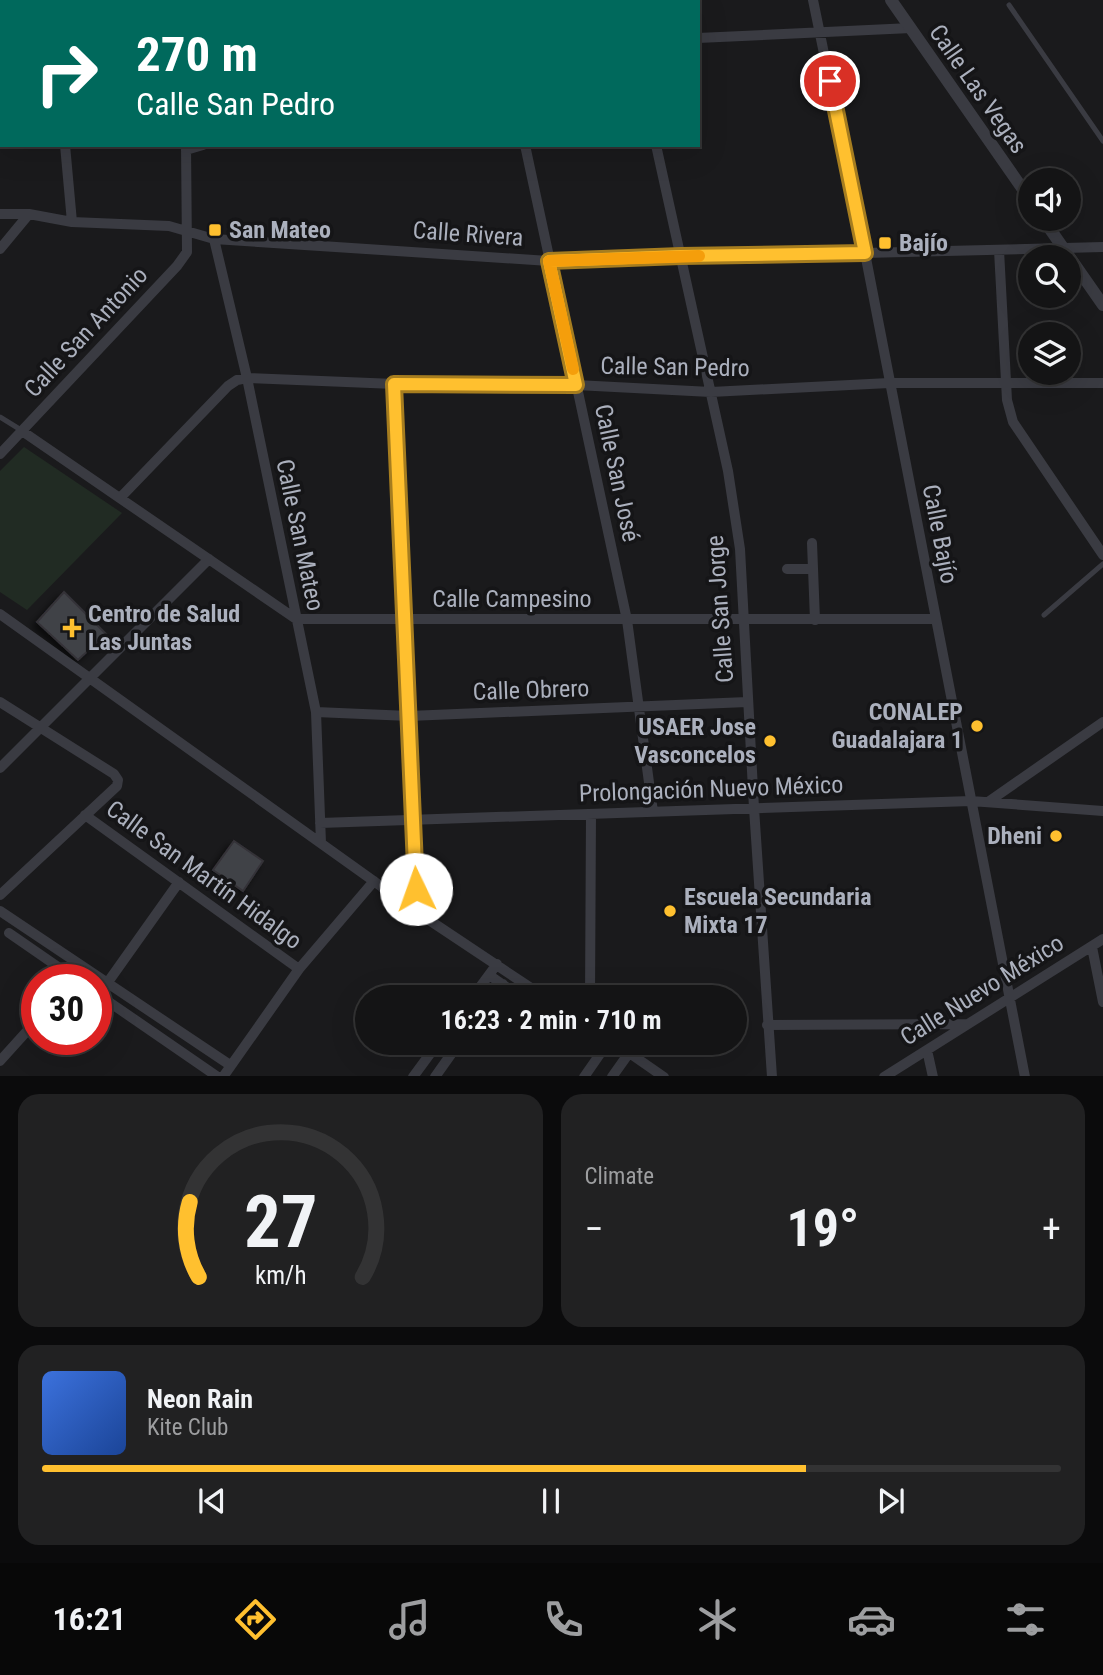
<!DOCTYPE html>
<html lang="en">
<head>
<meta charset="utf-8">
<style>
	:root { --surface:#141415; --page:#212122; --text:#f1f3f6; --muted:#9d9ea0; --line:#333334; --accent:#ffc02f }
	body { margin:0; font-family:"Roboto Condensed",sans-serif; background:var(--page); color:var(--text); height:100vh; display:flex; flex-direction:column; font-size:26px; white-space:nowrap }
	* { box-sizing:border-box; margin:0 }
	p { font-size:23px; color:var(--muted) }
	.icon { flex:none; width:38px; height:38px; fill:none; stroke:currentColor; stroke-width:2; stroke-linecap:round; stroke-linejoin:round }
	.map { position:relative; height:1076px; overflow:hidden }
	.details { display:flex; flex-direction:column; gap:18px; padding:18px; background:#0b0b0c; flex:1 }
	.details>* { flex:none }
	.top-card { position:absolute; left:0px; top:0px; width:700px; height:147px; box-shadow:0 7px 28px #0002,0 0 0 2px var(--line); background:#00695c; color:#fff; overflow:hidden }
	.tools { position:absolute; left:1018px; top:168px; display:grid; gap:14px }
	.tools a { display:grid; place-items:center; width:63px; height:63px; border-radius:50%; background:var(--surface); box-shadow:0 7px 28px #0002,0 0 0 2px var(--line); font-size:35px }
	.speed { position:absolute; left:21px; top:964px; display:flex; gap:14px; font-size:35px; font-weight:700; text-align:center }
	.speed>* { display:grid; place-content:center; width:91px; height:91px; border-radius:50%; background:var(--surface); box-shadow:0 7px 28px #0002,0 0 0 2px var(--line); line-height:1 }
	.speed .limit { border:10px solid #d22; background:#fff; color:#111 }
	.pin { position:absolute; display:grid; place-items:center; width:60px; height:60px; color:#fff; margin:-30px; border:4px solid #fff; border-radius:50%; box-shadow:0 2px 7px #0007 }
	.me { position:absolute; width:77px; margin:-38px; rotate:357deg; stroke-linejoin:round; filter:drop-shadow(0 0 5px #0008) }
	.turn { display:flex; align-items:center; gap:24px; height:147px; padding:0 21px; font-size:32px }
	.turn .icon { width:91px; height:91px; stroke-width:2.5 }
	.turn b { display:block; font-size:49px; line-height:60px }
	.big { font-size:52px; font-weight:700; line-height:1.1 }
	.details .widget { flex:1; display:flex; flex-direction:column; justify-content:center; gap:10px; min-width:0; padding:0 24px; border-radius:21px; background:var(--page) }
	.details .dial { align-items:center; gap:0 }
	.dial svg { height:182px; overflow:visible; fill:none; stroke:var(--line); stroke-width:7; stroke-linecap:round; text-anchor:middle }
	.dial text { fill:var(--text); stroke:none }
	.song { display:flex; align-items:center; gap:21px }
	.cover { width:84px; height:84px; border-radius:10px; background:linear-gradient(135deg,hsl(220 70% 55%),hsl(220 70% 35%)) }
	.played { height:7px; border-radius:4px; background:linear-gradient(90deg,var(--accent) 75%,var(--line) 75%) }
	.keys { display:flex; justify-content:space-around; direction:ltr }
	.heat { display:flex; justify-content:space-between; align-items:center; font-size:38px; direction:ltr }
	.details .tiles { flex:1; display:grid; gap:18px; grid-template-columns:1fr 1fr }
	.widget:last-child { grid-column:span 2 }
	.trip { position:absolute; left:355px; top:985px; width:392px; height:70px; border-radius:35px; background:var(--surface); box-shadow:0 7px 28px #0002,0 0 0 2px var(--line); font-weight:700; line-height:70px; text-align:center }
	.tabs { display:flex; height:112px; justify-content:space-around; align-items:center; background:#080808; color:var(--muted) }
	.tabs .icon { width:49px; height:49px }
	.tabs .selected { color:var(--accent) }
	.tabs b { font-size:32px; color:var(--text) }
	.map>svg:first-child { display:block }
	.green { fill:#212b23 }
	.building { fill:#414247; stroke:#343338; stroke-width:2; filter:url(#shadow) }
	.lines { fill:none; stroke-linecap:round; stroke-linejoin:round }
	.service { stroke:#3a3b42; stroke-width:5 }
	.minor { stroke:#3a3b42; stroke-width:10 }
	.tertiary { stroke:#3a3b42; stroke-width:12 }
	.route-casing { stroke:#a67d1f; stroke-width:18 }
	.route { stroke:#ffc02f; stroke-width:12 }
	.slow { stroke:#f59e0b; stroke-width:12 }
	.poi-dot { fill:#ffc02f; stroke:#151517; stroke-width:2.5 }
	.labels { text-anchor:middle; stroke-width:7; stroke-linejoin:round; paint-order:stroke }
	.street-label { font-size:24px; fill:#abb0bd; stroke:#151517 }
	.poi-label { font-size:24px; font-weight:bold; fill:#abb0bd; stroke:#151517; text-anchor:start }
</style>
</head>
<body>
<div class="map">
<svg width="1103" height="1077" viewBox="0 0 1103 1077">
	<defs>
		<filter id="shadow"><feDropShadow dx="-4.5" dy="4.5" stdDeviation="3.5" flood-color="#0009"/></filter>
	</defs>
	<rect width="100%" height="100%" fill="#1a1a1c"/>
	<path class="green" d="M 24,447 L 122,513 L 27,610 L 0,592 L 0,471 Z"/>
	<path class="building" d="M 64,592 L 106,634 L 78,660 L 37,622 Z
		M 234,841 L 263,861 L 243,891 L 213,870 Z"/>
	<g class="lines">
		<path class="service" d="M 1009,5 L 1103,141
			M 0,417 L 21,430
			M 1044,615 L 1103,564"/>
		<path class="minor" d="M 51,0 L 51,2
			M 183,0 L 184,2
			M 493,0 L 494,2
			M 623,0 L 624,2
			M 813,0 L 865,253 L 1025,1077
			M 244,2 L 251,0
			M 698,38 L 911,28
			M 65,145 L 72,222
			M 525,145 L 627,620 L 653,812
			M 656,145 L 728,471 L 740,549 L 754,808 L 772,1077
			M 186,150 L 203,145
			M 0,214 L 29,214 L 72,222 L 169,226 L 214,239 L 549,261 L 1103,247
			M 214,239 L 247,378 L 316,712 L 321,843
			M 0,249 L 29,214
			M 999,250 L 1007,400 L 1013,422 L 1103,555
			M 395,384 L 417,912
			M 22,431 L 296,619 L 935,619
			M 0,454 L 177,266 L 187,252 L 186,145
			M 120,498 L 228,386 L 237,380 L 247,378 L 395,384 L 576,385 L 711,392 L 889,383 L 1103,383
			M 812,543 L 815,620
			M 787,569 L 813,569
			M 0,614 L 417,912 L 546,998
			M 0,702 L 114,774 L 118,780 L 117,786 L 0,895
			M 316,712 L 409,716 L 747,702
			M 0,768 L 209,559
			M 988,802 L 1103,722
			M 85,815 L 299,969
			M 320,823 L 971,801 L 1103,811
			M 0,911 L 230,1065
			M 9,933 L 77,980
			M 1092,947 L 1103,1002
			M 489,975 L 522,998
			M 108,982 L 179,882
			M 96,993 L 218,1077
			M 472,998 L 497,964
			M 493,998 L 503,984
			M 590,998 L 591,814
			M 767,1025 L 968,1024
			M 615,1043 L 664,1077
			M 927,1050 L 933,1077
			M 0,1061 L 37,1020
			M 223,1077 L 299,969 L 374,881
			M 413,1077 L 438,1043
			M 435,1077 L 459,1043
			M 584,1077 L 600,1054 L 585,1043
			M 612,1077 L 629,1053
			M 884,1077 L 1103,939"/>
		<path class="tertiary" d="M 891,0 L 1031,201
			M 1043,219 L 1103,305"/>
	</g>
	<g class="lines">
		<defs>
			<path id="route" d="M 416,889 L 394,384 L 576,385 L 549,261 L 681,256 L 865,253 L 830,81"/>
		</defs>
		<use href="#route" class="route-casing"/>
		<use href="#route" class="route"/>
		<path class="slow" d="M 573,369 L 549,261 L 699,256"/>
	</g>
	<g class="poi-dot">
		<rect x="208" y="223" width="14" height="14" rx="3.5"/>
		<rect x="878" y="236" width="14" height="14" rx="3.5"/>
		<path d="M68.5 617.5h7v7h7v7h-7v7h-7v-7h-7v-7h7z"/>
		<circle cx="977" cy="726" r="7"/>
		<circle cx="770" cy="741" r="7"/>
		<circle cx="1056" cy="836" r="7"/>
		<circle cx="670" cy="911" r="7"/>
	</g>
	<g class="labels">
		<g class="street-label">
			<text transform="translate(978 89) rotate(55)" y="8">Calle Las Vegas</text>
			<text transform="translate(468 234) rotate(4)" y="8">Calle Rivera</text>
			<text transform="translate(86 332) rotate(-47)" y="8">Calle San Antonio</text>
			<text transform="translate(675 367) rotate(1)" y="8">Calle San Pedro</text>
			<text transform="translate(617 473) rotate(78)" y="8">Calle San José</text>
			<text transform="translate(940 534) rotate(79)" y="8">Calle Bajío</text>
			<text transform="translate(300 535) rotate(78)" y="8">Calle San Mateo</text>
			<text x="512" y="607">Calle Campesino</text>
			<text transform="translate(720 609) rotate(-94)" y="8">Calle San Jorge</text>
			<text transform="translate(531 690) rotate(-2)" y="8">Calle Obrero</text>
			<text transform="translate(711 789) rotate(-2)" y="8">Prolongación Nuevo México</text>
			<text transform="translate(204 875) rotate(36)" y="8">Calle San Martín Hidalgo</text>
			<text transform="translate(982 990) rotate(-32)" y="8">Calle Nuevo México</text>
		</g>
		<g class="poi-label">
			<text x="229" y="238">San Mateo</text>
			<text x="899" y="251">Bajío</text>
			<text x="88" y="622">Centro de Salud<tspan x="88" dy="28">Las Juntas</tspan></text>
			<text x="963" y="720" text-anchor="end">CONALEP<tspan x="963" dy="28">Guadalajara 1</tspan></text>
			<text x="756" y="735" text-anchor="end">USAER Jose<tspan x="756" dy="28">Vasconcelos</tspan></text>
			<text x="1042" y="844" text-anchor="end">Dheni</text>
			<text x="684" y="905">Escuela Secundaria<tspan x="684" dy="28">Mixta 17</tspan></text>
		</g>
	</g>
</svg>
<div class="tools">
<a><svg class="icon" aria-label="sound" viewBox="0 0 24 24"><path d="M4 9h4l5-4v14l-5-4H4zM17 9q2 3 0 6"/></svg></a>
<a><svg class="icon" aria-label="search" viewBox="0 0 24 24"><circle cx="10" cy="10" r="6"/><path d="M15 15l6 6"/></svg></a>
<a><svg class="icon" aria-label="layers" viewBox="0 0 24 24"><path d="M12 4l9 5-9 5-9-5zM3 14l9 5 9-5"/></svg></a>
</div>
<div class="speed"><div class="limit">30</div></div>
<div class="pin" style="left:830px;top:81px;background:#d93025"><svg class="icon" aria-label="arrive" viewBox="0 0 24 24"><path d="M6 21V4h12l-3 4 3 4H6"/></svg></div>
<svg class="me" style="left:416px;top:889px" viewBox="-20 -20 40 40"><circle r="19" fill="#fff"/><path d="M0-13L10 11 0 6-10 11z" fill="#ffc02f"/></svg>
<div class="trip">16:23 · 2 min · 710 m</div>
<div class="top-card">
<div class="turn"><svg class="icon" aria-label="right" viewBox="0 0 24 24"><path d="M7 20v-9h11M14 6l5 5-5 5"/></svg><div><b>270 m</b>Calle San Pedro</div></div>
</div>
</div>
<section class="details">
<div class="tiles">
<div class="widget dial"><svg viewBox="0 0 100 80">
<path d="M14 69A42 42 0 1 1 86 69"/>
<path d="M14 69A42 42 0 0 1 10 36" stroke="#ffc02f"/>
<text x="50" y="56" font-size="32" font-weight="700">27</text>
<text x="50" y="72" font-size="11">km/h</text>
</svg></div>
<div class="widget"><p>Climate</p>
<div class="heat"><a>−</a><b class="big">19°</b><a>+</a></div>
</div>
<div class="widget">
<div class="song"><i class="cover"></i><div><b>Neon Rain</b><p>Kite Club</p></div></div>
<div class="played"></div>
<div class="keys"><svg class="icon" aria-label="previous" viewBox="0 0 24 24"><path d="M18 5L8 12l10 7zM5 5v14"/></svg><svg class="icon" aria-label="pause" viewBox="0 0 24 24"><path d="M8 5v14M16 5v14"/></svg><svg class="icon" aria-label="next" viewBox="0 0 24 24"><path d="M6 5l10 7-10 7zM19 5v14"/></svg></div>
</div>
</div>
</section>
<nav class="tabs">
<b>16:21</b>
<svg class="icon selected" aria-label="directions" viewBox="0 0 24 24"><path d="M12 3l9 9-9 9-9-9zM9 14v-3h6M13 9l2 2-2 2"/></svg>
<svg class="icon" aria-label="music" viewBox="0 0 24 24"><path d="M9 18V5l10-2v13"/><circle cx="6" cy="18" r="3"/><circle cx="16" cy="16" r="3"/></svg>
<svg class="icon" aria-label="phone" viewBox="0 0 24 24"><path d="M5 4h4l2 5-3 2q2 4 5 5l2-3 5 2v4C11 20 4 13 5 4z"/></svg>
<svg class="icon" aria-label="climate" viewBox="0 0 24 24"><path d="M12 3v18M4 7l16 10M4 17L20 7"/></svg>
<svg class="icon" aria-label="car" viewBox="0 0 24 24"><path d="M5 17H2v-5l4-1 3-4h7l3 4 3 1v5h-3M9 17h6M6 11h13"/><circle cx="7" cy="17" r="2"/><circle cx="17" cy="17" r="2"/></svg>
<svg class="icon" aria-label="filters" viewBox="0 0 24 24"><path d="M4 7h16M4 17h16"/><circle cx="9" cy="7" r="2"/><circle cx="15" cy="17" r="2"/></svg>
</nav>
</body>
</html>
